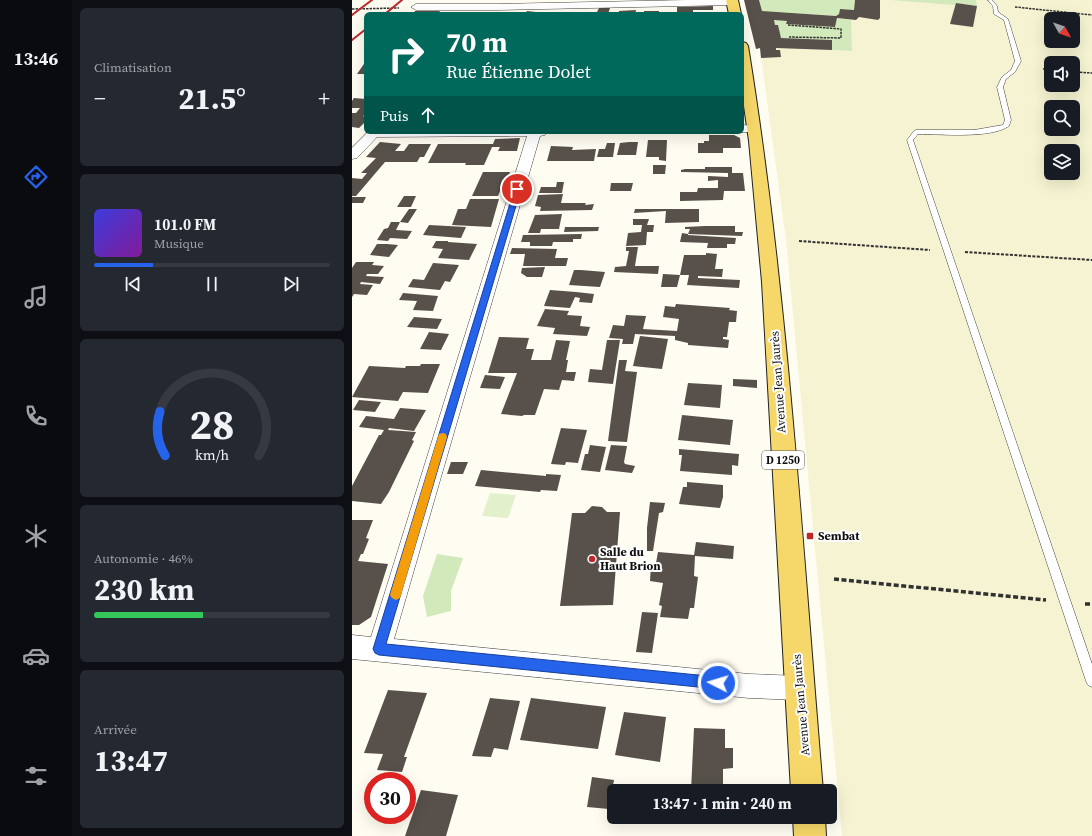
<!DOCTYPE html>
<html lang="fr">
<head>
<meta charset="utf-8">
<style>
	:root { --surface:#171b24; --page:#242831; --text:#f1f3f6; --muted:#9ea1a6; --line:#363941; --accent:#2563eb }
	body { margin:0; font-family:"Source Serif 4",serif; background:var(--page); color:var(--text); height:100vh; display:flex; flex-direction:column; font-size:15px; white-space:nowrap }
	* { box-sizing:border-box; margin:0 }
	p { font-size:13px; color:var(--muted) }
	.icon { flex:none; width:22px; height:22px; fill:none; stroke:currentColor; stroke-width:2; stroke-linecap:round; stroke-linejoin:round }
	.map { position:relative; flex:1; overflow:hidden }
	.panel { display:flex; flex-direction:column; gap:8px; padding:8px; background:#0d0f14; width:280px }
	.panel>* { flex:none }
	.banner { position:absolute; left:12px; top:12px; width:380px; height:122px; border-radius:6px; box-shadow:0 4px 16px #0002; background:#00695c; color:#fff; overflow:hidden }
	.needle { width:26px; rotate:130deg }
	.buttons { position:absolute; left:692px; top:12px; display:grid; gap:8px }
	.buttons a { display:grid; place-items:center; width:36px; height:36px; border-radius:6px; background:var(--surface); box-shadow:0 4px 16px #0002; font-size:20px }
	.speed { position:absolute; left:12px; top:772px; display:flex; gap:8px; font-size:20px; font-weight:700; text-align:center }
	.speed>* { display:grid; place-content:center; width:52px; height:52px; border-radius:50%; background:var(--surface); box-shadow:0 4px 16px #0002; line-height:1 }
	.speed .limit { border:6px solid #d22; background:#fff; color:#111 }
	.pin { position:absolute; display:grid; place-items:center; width:34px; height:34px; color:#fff; margin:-17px; border:2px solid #fff; border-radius:50%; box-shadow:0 1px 4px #0007 }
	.me { position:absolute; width:44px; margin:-22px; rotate:275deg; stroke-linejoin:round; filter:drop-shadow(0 0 3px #0008) }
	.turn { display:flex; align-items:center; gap:14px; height:84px; padding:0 16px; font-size:18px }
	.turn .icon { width:52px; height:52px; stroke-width:2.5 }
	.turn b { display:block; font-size:28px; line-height:34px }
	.then { display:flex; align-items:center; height:38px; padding:0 16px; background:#0003; gap:8px; font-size:15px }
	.big { font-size:30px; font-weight:700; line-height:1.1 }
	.panel .tile { flex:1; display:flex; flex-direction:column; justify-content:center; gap:6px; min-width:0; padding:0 14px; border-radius:6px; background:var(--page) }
	.panel .dial { align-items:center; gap:0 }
	.dial svg { height:104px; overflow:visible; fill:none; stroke:var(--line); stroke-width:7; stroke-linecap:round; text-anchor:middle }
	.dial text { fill:var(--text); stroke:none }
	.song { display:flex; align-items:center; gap:12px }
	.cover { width:48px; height:48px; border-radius:6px; background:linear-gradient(135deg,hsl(240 70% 55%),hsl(290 70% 35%)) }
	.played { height:4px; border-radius:2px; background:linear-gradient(90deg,var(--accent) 25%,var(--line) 25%) }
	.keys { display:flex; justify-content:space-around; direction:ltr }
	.heat { display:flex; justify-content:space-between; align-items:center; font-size:22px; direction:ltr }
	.charge { height:6px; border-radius:3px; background:linear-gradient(90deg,#34c759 46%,var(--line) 0) }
	.trip { position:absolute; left:255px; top:784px; width:230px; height:40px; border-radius:6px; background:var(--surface); box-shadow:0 4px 16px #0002; font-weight:700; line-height:40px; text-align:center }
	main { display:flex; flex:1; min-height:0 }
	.tabs { display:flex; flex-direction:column; width:72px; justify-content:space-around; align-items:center; background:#090b0e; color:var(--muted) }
	.tabs .icon { width:28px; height:28px }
	.tabs .current { color:var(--accent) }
	.tabs b { font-size:18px; color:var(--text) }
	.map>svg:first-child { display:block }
	.farmland { fill:#f5f3d1; fill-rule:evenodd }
	.green { fill:#d1e9bb }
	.pitch { fill:#e3f0cc }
	.building { fill:#57504b }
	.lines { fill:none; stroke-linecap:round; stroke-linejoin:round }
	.lane-casing { stroke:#424242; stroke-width:1 }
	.street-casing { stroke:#424242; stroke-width:1 }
	.primary-casing { stroke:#202020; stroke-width:2 }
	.path-far2 { stroke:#313131; stroke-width:1.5; stroke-dasharray:2.5 1; stroke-linecap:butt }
	.path-far1 { stroke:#313131; stroke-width:2; stroke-dasharray:3 1.5; stroke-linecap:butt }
	.path { stroke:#313131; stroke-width:3.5; stroke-dasharray:5 2.5; stroke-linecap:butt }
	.lane { fill:#fff; fill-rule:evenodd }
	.street { fill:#fff; fill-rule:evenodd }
	.primary { fill:#f6d86a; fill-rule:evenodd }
	.rail { stroke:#bd282b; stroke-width:2 }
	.route { fill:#2563eb; stroke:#184099 }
	.slow { fill:#f59e0b }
	.poi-dot { fill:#bd282b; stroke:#fff; stroke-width:1.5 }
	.labels { text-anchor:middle; stroke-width:4; stroke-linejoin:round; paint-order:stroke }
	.shield { fill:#fff; stroke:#575757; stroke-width:1 }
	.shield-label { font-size:11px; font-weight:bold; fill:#0f0f0f }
	.street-label { font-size:12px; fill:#0f0f0f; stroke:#fff }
	.poi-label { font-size:12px; font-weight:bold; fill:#0f0f0f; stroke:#fff; text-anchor:start }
</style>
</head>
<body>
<main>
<nav class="tabs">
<b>13:46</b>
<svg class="icon current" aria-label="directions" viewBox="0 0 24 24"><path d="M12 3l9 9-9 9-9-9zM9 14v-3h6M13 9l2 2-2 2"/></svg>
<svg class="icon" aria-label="music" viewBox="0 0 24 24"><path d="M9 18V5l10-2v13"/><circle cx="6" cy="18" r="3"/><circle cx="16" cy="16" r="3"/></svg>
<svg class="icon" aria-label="phone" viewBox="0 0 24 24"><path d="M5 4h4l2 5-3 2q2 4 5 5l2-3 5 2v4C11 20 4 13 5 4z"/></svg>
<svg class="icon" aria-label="climate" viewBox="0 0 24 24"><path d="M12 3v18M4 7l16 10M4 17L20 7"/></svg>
<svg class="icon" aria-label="car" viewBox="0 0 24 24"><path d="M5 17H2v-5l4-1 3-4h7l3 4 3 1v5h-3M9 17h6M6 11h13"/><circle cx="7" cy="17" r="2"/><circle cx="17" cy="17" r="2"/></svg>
<svg class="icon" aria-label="filters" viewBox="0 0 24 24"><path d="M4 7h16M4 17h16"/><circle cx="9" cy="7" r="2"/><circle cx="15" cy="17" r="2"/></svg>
</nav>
<section class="panel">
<div class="tile"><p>Climatisation</p>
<div class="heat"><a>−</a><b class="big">21.5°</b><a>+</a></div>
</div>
<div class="tile">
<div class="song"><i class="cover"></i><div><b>101.0 FM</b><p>Musique</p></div></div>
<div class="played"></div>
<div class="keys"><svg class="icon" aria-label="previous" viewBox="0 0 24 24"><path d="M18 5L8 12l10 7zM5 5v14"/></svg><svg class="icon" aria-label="pause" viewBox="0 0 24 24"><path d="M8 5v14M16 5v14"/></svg><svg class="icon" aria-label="next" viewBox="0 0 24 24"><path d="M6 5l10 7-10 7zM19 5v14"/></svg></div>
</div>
<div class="tile dial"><svg viewBox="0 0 100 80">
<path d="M14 69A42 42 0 1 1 86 69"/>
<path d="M14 69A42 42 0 0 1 10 35" stroke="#2563eb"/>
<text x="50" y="56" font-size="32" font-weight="700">28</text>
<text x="50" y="72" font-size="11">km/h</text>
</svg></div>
<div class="tile"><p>Autonomie · 46%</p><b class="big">230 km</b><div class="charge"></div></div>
<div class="tile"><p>Arrivée</p><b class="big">13:47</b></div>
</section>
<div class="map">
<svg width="740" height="836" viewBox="0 0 740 836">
	<rect width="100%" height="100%" fill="#fffcf1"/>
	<path class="farmland" d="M 392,0 L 740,0 L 740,836 L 490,836 L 434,240 L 408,49 L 404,49 ZM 699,19 L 721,19 L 721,41 L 699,41 ZM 699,63 L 721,63 L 721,85 L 699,85 ZM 699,107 L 721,107 L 721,129 L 699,129 ZM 699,151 L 721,151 L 721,173 L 699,173 Z"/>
	<path class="green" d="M 407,0 L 503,0 L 502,10 L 488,9 L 487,14 L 484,16 L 410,11 Z
		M 539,0 L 624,0 L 625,6 L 604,3 L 603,5 Z
		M 485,18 L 499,20 L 500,51 L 480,50 L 479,40 L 429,38 L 426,25 L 423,25 L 422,20 L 435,21 L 434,24 L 483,27 Z
		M 85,554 L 111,558 L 99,591 L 99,611 L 75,617 L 71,596 Z"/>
	<path class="pitch" d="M 138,493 L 164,495 L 156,518 L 130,516 Z"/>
	<path class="building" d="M 392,0 L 407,0 L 410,11 L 484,16 L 487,14 L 488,9 L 502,10 L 503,0 L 528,0 L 528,18 L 526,20 L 507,17 L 504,20 L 485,18 L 483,27 L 434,24 L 435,21 L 422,20 L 423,25 L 426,25 L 429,38 L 480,40 L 480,50 L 424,48 L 424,50 L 428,50 L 429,57 L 409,58 L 408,48 L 404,49 Z
		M 604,3 L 625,6 L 621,27 L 598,24 Z
		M 361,6 L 361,10 L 341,10 L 341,14 L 325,14 L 325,7 Z
		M 247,8 L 258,8 L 256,14 L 244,14 Z
		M 284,10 L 283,14 L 260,14 L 261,12 L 267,12 L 267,11 Z
		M 63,11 L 88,11 L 86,14 L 61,14 Z
		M 175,11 L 193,13 L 192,14 L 173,14 Z
		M 292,11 L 307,11 L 307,14 L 292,14 Z
		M 14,61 L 14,74 L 5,74 Z
		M 2,98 L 14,99 L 14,114 L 11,116 L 14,117 L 14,121 L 7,128 L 0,127 L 0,113 L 4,113 L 8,108 L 0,108 L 0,101 Z
		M 357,135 L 382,135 L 388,138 L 389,148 L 371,148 L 371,153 L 346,153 L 346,143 L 352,143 L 352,141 L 357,141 Z
		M 168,138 L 165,151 L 146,151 L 148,147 L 140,147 L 132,165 L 113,165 L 114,163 L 76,163 L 86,144 L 141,144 L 143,139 Z
		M 296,140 L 315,140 L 314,161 L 307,160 L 307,157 L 294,157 Z
		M 28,142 L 49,144 L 43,151 L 52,151 L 57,144 L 79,144 L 72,157 L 68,157 L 65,162 L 33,162 L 4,196 L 0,196 L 0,178 L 10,179 L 15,173 L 9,173 L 24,158 L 14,157 Z
		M 277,142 L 286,142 L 284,155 L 265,155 L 268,143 Z
		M 255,143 L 263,143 L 261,157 L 245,157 L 247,149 L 253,149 Z
		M 199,146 L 221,147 L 220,150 L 244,149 L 242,161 L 195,161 Z
		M 301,165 L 314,165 L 313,174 L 301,174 Z
		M 353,167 L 380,167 L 380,173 L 391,173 L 393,191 L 372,191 L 371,200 L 328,201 L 328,192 L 345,192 L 346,188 L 366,188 L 366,180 L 356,181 L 356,176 L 376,177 L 376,173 L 329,172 L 329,170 L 333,169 L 353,169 Z
		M 131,172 L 158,172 L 153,186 L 150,186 L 146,196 L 120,196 Z
		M 205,182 L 212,182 L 210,193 L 187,193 L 189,187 L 204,187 Z
		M 259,183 L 281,183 L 279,191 L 258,191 Z
		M 211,194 L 209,203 L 234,203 L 233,205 L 242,204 L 240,210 L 188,211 L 189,207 L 183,206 L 186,195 Z
		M 52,196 L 64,196 L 59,207 L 45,207 Z
		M 0,197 L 14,197 L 11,203 L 0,203 Z
		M 118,199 L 147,199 L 139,227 L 100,225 L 106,209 L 114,209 Z
		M 57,209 L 65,209 L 56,223 L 48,222 Z
		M 283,209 L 347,209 L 347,222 L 313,223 L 314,211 L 282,213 Z
		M 210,214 L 207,229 L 189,229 L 188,233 L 176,233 L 183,215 Z
		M 281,219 L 297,219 L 295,225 L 302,225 L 301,232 L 295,232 L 294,245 L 274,246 L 276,233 L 289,232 L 290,225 L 281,225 Z
		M 39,222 L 48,222 L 44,230 L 60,231 L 55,239 L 38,238 L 36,241 L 25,240 L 32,229 L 36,228 Z
		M 77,225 L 114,227 L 109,238 L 71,235 Z
		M 353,226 L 383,226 L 383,232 L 391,232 L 390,236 L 336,234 L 338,229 L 333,229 L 333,227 Z
		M 213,227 L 247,227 L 246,231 L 212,232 Z
		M 330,233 L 336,234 L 336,235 L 384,238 L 383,244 L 375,244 L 375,248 L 355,248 L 356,243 L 328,242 Z
		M 230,234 L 229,239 L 221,239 L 221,242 L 201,242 L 200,246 L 178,246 L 178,242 L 169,242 L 171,235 Z
		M 84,241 L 96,241 L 96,242 L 125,244 L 117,260 L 86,258 L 91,249 L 80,248 Z
		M 25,244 L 35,244 L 46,245 L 37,257 L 18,255 Z
		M 274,247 L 286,247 L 283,266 L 307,266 L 306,274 L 262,272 L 263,267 L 274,266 L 277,251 L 274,251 Z
		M 160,248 L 205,249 L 203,258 L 216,258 L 214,266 L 171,266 L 173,254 L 158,254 Z
		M 354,253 L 365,254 L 363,269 L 371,269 L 370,277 L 346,276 L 346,278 L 388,280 L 387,288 L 335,285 L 337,275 L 328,275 L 332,255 L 354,255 Z
		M 4,262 L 22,262 L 20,265 L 32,266 L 26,274 L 15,274 L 14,276 L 32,277 L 28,284 L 9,282 L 8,284 L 21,285 L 15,295 L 2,294 L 0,297 L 0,268 Z
		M 81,263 L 107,265 L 98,282 L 93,281 L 88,290 L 56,287 L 61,279 L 72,280 Z
		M 193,267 L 190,277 L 175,277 L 169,273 L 170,268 Z
		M 222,270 L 229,270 L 253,272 L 248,287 L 217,285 Z
		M 311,274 L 328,275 L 325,287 L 309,287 Z
		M 198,290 L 224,292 L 242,294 L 240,303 L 227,302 L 228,298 L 223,297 L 218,308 L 192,306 Z
		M 51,293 L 86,296 L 81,311 L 61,310 L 65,301 L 47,300 Z
		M 324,304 L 378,308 L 377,310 L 385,311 L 384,322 L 377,322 L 375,337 L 371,337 L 371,339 L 377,340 L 376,348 L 336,345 L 336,343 L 323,340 L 323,336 L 283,334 L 281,344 L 270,344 L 271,339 L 257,338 L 261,325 L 272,326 L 274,315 L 294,316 L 291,329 L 325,331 L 327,319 L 311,317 L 313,306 L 323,307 Z
		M 193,309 L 217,311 L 215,315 L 230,316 L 228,326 L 238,327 L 235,336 L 201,334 L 203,328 L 185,326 Z
		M 62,317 L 90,319 L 85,329 L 55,327 Z
		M 77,332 L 97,334 L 89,350 L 68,349 Z
		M 288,336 L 316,339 L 310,369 L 281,366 Z
		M 147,337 L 177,338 L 174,349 L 182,349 L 179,360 L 199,360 L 204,340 L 218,341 L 214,360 L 216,360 L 214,372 L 224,372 L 222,381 L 210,380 L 207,390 L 192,389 L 183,415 L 172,415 L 170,416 L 149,414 L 165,373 L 136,373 Z
		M 255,340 L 268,340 L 261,384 L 236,382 L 238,369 L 250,370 Z
		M 267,360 L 275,360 L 273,371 L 285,372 L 275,442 L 256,441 Z
		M 69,364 L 88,364 L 76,393 L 51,392 L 46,401 L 0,397 L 17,366 L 53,368 L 54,366 L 68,366 Z
		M 133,375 L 153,377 L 148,389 L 128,388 Z
		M 381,379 L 405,380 L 405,388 L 381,386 Z
		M 336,383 L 370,385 L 368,408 L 332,405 Z
		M 7,400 L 29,402 L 23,412 L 1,410 Z
		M 48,408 L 74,410 L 62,431 L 37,428 L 36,430 L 64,432 L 60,440 L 62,441 L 37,492 L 29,504 L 0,501 L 0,486 L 27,435 L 29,435 L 32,430 L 7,427 L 14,416 L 42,419 Z
		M 330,415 L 381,420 L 378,445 L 326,440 Z
		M 209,428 L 235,430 L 226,463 L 214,462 L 213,465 L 199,464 Z
		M 238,445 L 254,447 L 248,472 L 229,470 L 233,454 L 236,454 Z
		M 259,445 L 275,446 L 272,462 L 273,464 L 283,466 L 280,473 L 253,470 Z
		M 327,449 L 387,454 L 386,466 L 380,465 L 380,475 L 328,471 L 330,455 L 327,455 Z
		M 99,462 L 116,462 L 111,474 L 95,474 Z
		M 129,470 L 194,476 L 194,474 L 209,475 L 205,491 L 189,490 L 188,492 L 123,486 Z
		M 335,482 L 371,485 L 371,497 L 368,508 L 327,504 L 331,487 L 335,487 Z
		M 298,502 L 313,503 L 311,512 L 307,513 L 301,551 L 295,551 L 295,528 Z
		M 240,506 L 250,507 L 255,512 L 268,512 L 261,605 L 208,606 L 220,513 L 233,513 Z
		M 0,520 L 21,520 L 14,538 L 17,539 L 11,554 L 9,554 L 6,561 L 36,564 L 19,617 L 7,625 L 0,625 Z
		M 344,542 L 382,546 L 381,559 L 343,556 L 342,576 L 346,577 L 342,608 L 338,608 L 336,619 L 308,617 L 310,606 L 307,605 L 311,583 L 298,581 L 299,564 L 304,563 L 306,552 L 342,555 Z
		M 290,612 L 306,613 L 300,653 L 284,652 Z
		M 36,690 L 75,693 L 52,757 L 55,757 L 50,772 L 25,770 L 31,754 L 12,753 Z
		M 138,698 L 168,701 L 156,750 L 142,748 L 139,757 L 120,756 Z
		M 179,698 L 254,707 L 246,749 L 168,740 Z
		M 272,712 L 314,717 L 308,762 L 263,755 Z
		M 342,728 L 373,729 L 373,748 L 381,748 L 381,768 L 371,769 L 371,791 L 339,791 Z
		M 240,777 L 262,780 L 257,809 L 235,807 Z
		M 69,790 L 106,795 L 94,836 L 53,836 Z"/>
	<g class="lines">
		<defs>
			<path id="lane" d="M 636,0 L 640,0 L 645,6 L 646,12 L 656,19 L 669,61 L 663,72 L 654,79 L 651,87 L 659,120 L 657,126 C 639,139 588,134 566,134 L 561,140 L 740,664 L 740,687 L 736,685 L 734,681 L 555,140 L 562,131 L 564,130 L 622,130 L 651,125 L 653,120 L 645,87 L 650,77 L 659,70 L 663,61 L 652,20 L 642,14 L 641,6 Z"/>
			<path id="street" d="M 336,0 L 384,0 L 385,2 L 380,5 L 145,10 L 64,10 L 59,7 L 64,4 L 145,4 Z
				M 390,125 L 406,126 L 408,129 L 406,132 L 387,132 L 390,132 Z
				M 16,132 L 195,132 L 193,135 L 188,136 L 42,639 L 397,674 L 447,676 L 456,679 L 459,688 L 456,697 L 447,700 L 397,698 L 0,659 L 0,635 L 19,637 L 175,136 L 25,137 L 5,158 L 0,159 L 0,148 Z"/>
			<path id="primary" d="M 374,0 L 386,0 L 389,14 L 377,14 Z
				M 390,42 L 394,43 L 396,46 C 436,293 450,542 471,791 L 439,791 L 410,282 L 397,141 L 390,92 Z
				M 441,817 L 473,817 L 474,836 L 442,836 Z"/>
		</defs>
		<use href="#lane" class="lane-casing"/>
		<use href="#street" class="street-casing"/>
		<use href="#primary" class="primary-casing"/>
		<path class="path-far2" d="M 663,7 L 740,15
			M 0,9 L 47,8
			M 436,25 L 489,29 L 489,38 L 437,37
			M 691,69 L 699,69
			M 721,72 L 740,73"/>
		<path class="path-far1" d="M 447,241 L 578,250
			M 613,252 L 740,260"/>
		<path class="path" d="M 482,579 L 694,600
			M 733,604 L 740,604"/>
		<use href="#lane" class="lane"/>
		<use href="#street" class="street"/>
		<use href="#primary" class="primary"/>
		<path class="rail" d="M 33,14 L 50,0
			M 0,15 L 20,0
			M 0,40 L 14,29"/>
	</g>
	<path class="route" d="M 163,187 L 169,189 L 34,644 L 366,677 L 370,679 L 372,683 L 370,687 L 366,689 L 27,655 L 23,653 L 21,649 Z"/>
	<path class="slow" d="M 91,433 L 94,434 L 95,437 L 49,595 L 48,598 L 44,600 L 40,598 L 38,595 L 86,437 L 87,434 Z"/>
	<g class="poi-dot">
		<rect x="454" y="532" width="8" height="8" rx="2"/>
		<circle cx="240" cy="559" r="4"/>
	</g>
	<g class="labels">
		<rect class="shield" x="410" y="451" width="42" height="18" rx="3"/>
		<g class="shield-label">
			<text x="431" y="464">D 1250</text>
		</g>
		<g class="street-label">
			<text transform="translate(426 382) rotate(-94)" y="4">Avenue Jean Jaurès</text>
			<text transform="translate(449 705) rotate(-95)" y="4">Avenue Jean Jaurès</text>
		</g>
		<g class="poi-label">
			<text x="466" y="540">Sembat</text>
			<text x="248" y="556">Salle du<tspan x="248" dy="14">Haut Brion</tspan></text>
		</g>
	</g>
</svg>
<div class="buttons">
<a><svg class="needle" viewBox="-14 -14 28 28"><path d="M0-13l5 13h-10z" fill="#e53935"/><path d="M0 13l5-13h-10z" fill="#9ea1a6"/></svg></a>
<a><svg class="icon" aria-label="sound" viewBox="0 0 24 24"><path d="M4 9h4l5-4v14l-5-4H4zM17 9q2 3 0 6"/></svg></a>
<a><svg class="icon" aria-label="search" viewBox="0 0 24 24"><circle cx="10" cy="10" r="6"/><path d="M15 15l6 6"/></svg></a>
<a><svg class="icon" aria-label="layers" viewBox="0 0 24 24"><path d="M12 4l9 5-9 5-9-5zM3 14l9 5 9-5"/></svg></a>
</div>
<div class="speed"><div class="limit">30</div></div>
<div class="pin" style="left:165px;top:189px;background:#d93025"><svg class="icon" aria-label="arrive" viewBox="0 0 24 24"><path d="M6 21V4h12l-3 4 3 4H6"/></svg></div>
<svg class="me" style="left:366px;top:683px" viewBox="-20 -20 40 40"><circle r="17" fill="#2563eb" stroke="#fff" stroke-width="3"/><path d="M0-11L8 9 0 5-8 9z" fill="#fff"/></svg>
<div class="trip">13:47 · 1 min · 240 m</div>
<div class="banner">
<div class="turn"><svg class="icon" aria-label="right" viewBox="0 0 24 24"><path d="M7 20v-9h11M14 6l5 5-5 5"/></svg><div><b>70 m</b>Rue Étienne Dolet</div></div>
<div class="then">Puis<svg class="icon" aria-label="ahead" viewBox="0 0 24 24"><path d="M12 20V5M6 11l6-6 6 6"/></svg></div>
</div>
</div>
</main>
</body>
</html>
